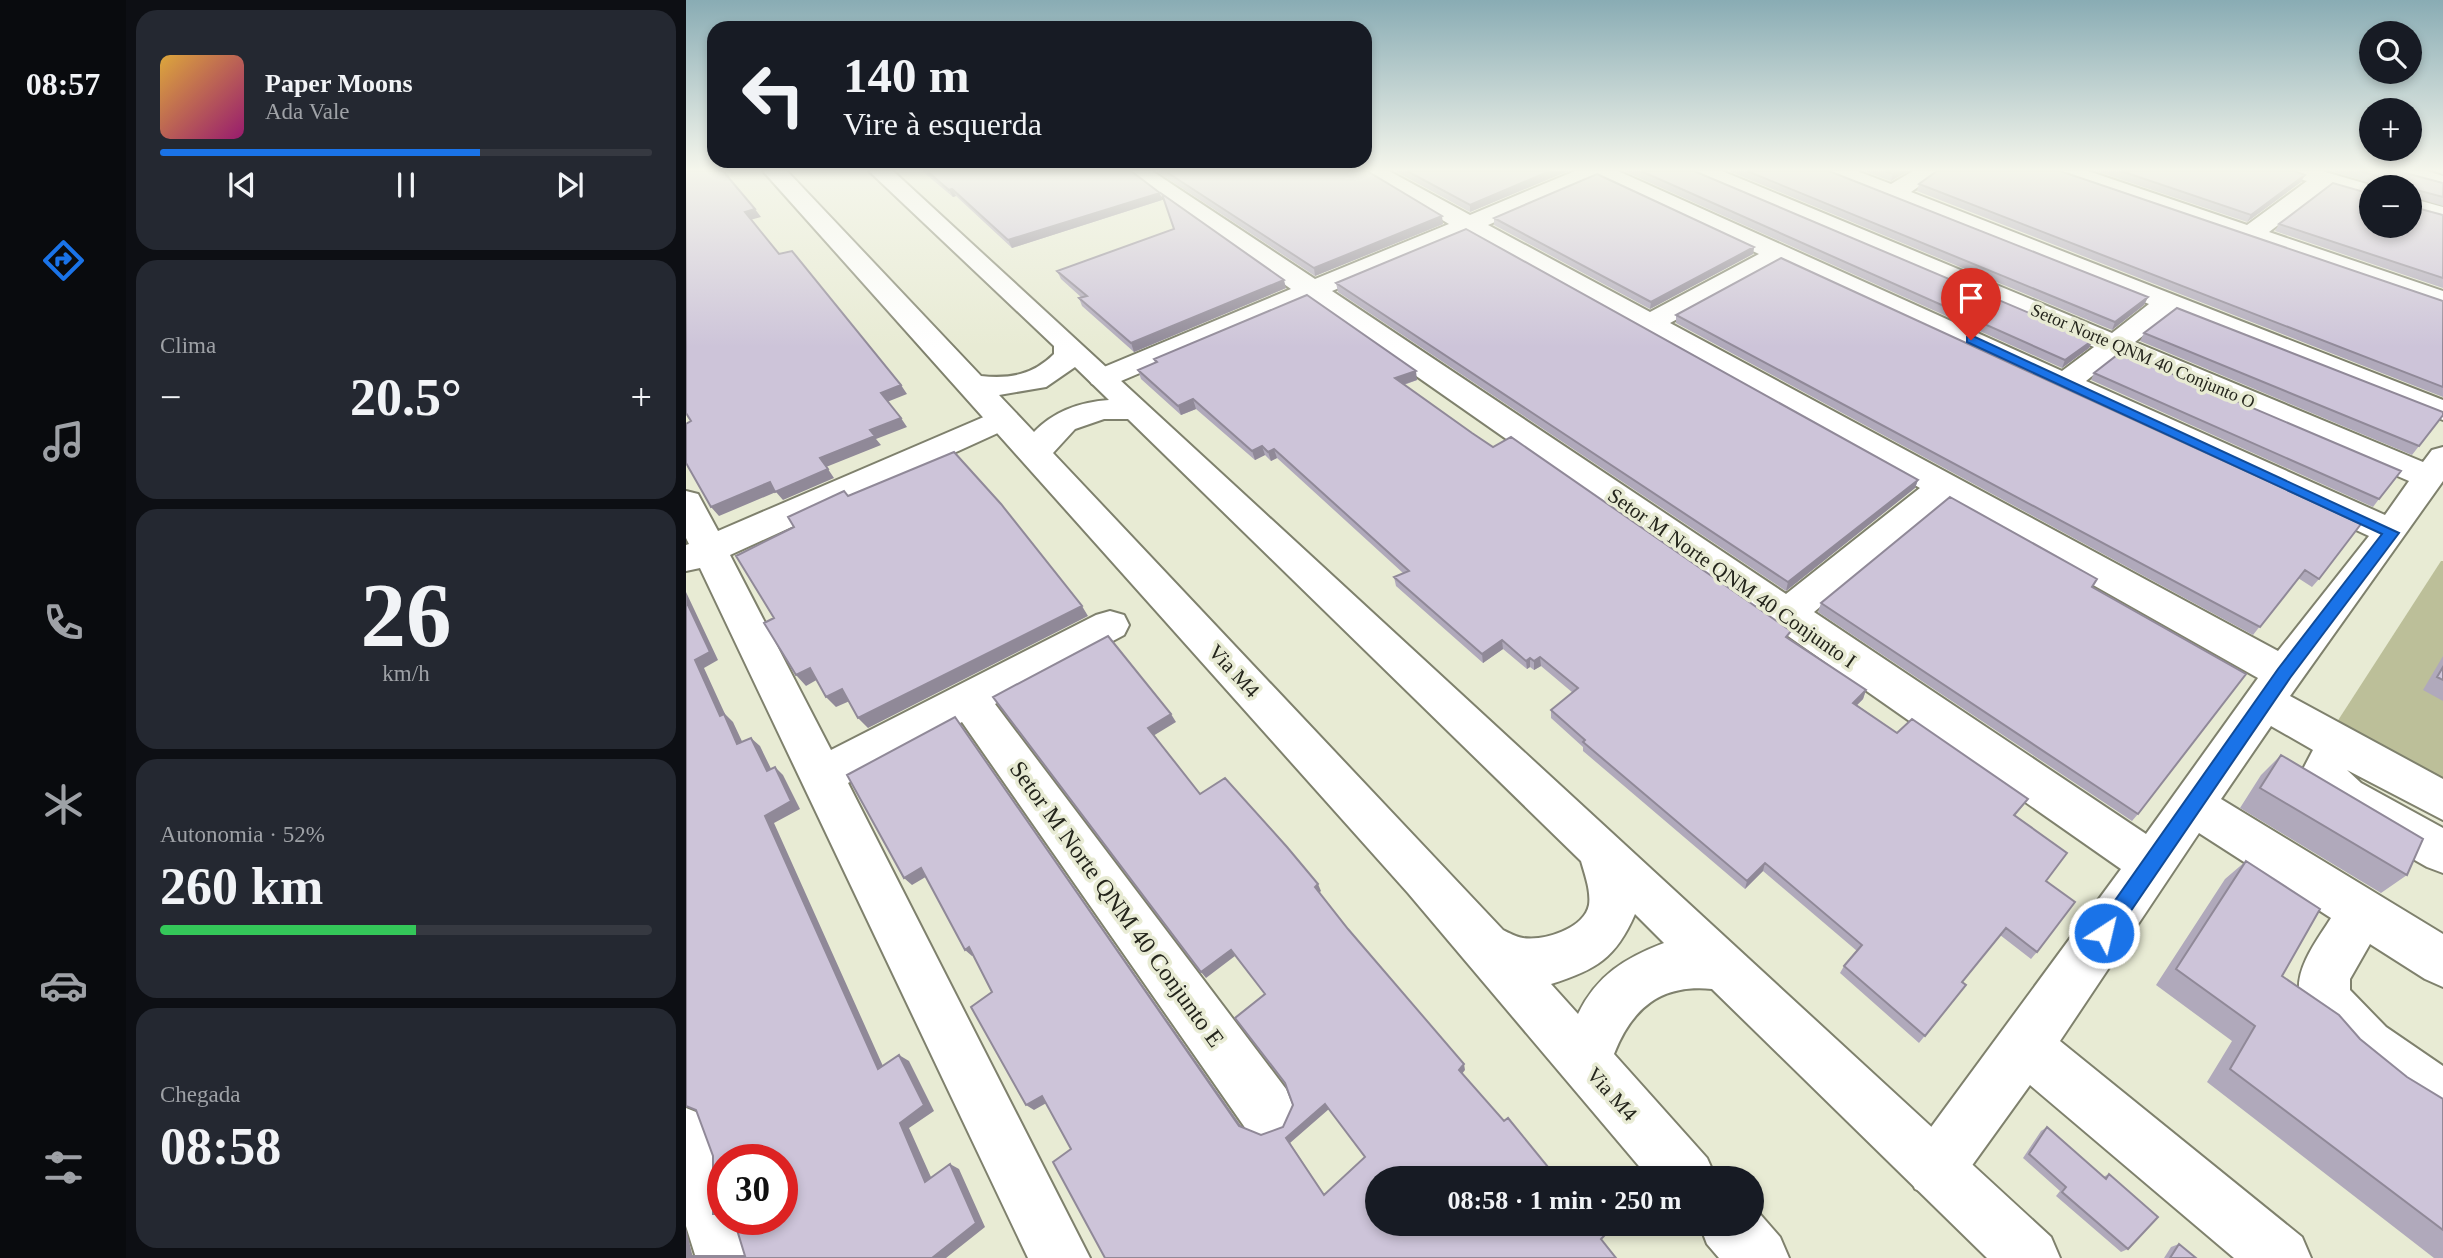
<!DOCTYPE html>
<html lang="pt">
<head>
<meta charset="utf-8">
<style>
	:root { --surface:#171b24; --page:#242831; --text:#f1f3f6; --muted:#9ea1a6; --line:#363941; --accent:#1a73e8 }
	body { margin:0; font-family:Georgia,serif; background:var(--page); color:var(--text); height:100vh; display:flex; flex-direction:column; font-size:26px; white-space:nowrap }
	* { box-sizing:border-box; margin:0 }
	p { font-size:23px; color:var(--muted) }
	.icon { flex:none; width:38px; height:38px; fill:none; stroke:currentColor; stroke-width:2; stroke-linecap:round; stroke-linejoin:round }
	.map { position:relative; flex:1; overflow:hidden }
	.panel { display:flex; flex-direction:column; gap:10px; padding:10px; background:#0d0f14; width:560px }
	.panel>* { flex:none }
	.top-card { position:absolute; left:21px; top:21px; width:665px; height:147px; border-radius:21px; box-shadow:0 4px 10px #0003; background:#171b24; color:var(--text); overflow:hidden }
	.tools { position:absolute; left:1673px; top:21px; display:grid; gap:14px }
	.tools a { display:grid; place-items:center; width:63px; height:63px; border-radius:50%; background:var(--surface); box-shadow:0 4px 10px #0003; font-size:35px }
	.speed { position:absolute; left:21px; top:1144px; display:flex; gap:14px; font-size:35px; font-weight:700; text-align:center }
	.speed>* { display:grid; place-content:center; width:91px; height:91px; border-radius:50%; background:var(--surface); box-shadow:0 4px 10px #0003; line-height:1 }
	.speed .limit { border:10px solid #d22; background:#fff; color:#111 }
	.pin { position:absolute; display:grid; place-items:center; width:60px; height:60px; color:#fff; margin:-72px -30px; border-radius:50% 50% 50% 0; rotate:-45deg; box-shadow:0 0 7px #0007 }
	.pin .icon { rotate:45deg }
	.me { position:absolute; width:77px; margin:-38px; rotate:35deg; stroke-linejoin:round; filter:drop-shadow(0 0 5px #0008) }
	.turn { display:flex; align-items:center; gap:24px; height:147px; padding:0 21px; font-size:32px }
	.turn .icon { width:91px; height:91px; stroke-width:2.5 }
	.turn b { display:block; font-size:49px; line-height:60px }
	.big { font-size:52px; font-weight:700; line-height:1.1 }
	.panel .widget { flex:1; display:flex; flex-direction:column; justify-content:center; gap:10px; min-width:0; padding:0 24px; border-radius:21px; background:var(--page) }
	.panel .dial { align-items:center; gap:0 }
	.dial b { font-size:91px; line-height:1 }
	.song { display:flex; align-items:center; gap:21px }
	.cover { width:84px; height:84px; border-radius:10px; background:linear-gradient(135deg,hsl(40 70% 55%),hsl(320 70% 35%)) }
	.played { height:7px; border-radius:4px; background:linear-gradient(90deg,var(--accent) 65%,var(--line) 65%) }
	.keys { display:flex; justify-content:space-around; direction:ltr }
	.heat { display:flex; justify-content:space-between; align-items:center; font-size:38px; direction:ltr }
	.charge { height:10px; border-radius:5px; background:linear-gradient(90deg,#34c759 52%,var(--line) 0) }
	.trip { position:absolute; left:679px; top:1166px; width:399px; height:70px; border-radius:35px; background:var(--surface); box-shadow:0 4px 10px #0003; font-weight:700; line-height:70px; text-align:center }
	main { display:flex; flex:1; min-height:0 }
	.dock { display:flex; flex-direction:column; width:126px; justify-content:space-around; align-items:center; background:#090b0e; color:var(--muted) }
	.dock .icon { width:49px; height:49px }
	.dock .current { color:var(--accent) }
	.dock b { font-size:32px; color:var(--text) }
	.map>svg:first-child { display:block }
	.green { fill:#bcbf99 }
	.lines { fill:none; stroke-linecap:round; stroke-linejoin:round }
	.minor-casing { stroke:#7f816d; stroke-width:4 }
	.major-casing { stroke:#7f816d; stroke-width:4 }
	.minor { fill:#fff; fill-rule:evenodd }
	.major { fill:#fff; fill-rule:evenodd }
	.wall { fill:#b0a9bb }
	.shaded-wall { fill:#908998 }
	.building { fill:#cdc4d9; stroke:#908998; stroke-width:2; fill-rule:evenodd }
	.route { fill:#1a73e8; stroke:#114b97; stroke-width:2 }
	.labels { text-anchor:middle; stroke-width:7; stroke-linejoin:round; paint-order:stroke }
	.far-street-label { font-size:18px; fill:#24251c; stroke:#e8ebd4 }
	.street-label { font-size:21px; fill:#24251c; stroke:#e8ebd4 }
	.near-street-label { font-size:24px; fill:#24251c; stroke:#e8ebd4 }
</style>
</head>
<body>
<main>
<nav class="dock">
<b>08:57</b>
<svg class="icon current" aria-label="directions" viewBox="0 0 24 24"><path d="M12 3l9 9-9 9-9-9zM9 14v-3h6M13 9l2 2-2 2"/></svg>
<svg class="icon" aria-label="music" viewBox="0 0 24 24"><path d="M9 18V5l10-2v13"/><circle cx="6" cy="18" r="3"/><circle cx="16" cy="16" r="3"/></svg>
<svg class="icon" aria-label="phone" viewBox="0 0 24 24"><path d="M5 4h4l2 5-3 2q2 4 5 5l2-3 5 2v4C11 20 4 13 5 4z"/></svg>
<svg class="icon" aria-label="climate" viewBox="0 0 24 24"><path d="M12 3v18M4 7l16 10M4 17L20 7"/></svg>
<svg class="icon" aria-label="car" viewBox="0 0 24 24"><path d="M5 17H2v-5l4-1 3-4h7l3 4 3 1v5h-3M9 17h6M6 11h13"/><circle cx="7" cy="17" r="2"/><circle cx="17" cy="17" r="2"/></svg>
<svg class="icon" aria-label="filters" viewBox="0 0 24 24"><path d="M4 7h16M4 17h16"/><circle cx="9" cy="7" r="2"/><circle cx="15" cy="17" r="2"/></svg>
</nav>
<section class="panel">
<div class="widget">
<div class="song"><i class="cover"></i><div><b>Paper Moons</b><p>Ada Vale</p></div></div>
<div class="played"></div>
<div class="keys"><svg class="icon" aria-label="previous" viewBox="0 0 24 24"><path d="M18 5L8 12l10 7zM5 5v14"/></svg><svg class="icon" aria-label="pause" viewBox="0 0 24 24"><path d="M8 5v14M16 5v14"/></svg><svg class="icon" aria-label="next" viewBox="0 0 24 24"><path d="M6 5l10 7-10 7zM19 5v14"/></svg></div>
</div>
<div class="widget"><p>Clima</p>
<div class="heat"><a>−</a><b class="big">20.5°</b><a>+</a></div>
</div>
<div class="widget dial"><b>26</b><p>km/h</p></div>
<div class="widget"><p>Autonomia · 52%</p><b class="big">260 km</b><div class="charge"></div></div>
<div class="widget"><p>Chegada</p><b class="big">08:58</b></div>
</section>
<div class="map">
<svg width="1757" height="1258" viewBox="0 0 1757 1258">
	<rect width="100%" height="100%" fill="#e8ebd4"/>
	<path class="green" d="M 1755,561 L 1757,561 L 1757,786 L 1649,725 Z"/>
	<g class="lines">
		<defs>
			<path id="minor" d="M 440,171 L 466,171 L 629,279 L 763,224 L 675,171 L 703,171 L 784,215 L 889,171 L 932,171 L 1376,371 L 1408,347 L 1008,176 L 1005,171 L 1036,171 L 1426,333 L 1463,304 L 1143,176 L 1140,171 L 1171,171 L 1205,184 L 1227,171 L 1255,171 L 1225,192 L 1757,400 L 1757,420 L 1486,313 L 1449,342 L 1737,462 L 1746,450 L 1757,447 L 1757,481 L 1604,696 L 1757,779 L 1757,820 L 1661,770 L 1675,783 L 1757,828 L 1757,873 L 1741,867 L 1643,811 L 1628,794 L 1616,771 L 1627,750 L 1585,726 L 1535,799 L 1757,934 L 1757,987 L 1739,979 L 1684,944 L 1664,979 L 1664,990 L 1700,1027 L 1757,1066 L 1757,1125 C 1713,1107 1617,1044 1613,991 C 1611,965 1632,939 1645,918 L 1513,833 L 1374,1041 L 1616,1237 L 1625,1258 L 1548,1258 L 1344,1085 L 1269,1189 L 1249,1198 L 1229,1189 L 1220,1169 L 1229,1149 L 1435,869 L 623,301 L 428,384 L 417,387 L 406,384 L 402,378 L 406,372 L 605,289 ZM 911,178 L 1073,254 L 964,312 L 802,225 ZM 781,234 L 1234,488 L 1100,594 L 646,291 ZM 1094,263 L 1683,536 L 1592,651 L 984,323 ZM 1431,356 L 1723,481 L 1699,515 L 1400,381 ZM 1260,502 L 1572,678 L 1460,834 L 1128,612 Z
				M 1369,171 L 1402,171 L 1561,225 L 1621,181 L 1607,177 L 1604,171 L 1636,171 L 1691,187 L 1685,187 L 1685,200 L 1642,187 L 1583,232 L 1757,291 L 1757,308 L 1372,176 Z
				M 1705,171 L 1741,171 L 1757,176 L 1757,190 L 1708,176 Z
				M 1724,198 L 1757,207 L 1757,222 L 1724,213 Z
				M 314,410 L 325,413 L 330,420 L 325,427 L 44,555 L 145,750 L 410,615 L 424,611 L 438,615 L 443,625 L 438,635 L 309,704 L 600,1089 L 608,1109 L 600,1129 L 580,1137 L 560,1129 L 276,722 L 162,783 L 404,1258 L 342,1258 L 14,568 L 0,571 L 0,545 L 3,544 L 0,538 L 0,491 L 12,494 L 32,531 Z
				M 0,1108 L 20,1116 L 37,1161 L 37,1220 L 57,1220 L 70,1258 L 10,1258 L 0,1226 Z"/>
			<path id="major" d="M 77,171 L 101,171 L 295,376 C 324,379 347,375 368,354 L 368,346 L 183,171 L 207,171 L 1365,1237 L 1374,1258 L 1301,1258 L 1026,989 C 975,984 946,1008 928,1054 L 1021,1158 L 1030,1178 L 963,1178 L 722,893 ZM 389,367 L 423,400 C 394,402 368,411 348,432 L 313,395 L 360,387 ZM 418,419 L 442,419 L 895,861 C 899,875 905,891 903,905 C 898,929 858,941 837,938 C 830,937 823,933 817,930 L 367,453 L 389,429 ZM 949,914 L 978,943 C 939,958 911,975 892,1014 L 865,984 C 910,970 930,958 949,914 Z
				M 1066,1205 L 1094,1237 L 1103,1258 L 1033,1258 L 1021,1244 L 1013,1223 L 1066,1223 Z"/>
		</defs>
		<use href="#minor" class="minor-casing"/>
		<use href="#major" class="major-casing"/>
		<use href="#minor" class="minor"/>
		<use href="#major" class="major"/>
	</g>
	<path class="wall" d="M 236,171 L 444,171 L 474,193 L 476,200 L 326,248 L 270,196 L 267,197 Z
		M 470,171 L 681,171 L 757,224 L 629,276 Z
		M 709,171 L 882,171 L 784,212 Z
		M 938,171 L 1008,171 L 1407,340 L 1403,348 L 1376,368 Z
		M 1043,171 L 1144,171 L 1462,297 L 1458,305 L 1426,330 Z
		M 1178,171 L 1222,171 L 1205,181 Z
		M 1410,171 L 1609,171 L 1615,182 L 1561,222 Z
		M 1645,171 L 1712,171 L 1757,183 L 1757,206 L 1727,197 L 1727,207 L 1757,215 L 1757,288 L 1589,231 L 1593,224 L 1685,226 L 1724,187 L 1689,187 L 1691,185 Z
		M 1233,184 L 1757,301 L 1757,397 L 1231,191 Z
		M 808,218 L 1068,247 L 1067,254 L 964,309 L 808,225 Z
		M 1095,258 L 1633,579 L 1626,587 L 1612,578 L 1567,635 L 990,323 L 990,315 Z
		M 371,271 L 600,288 L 448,352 L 396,306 L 393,298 L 396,298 L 375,279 Z
		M 650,283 L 1232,480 L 1229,488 L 1100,591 L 652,292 Z
		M 1458,333 L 1733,446 L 1726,455 L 1454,341 Z
		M 468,359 L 731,380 L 718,385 L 786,433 L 1180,690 L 1177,699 L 1171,705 L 1211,733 L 1342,799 L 1329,816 L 1360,881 L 1351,952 L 1345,959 L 1314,935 L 1276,982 L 1280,985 L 1233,1043 L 1154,973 L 1158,966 L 1171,951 L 1077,871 L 1059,889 L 897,751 L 897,747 L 865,718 L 865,710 L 887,693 L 855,666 L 848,670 L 844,667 L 841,669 L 817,649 L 797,663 L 710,586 L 708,577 L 717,573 L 591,458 L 585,461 L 579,455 L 569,460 L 510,409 L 495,415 L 455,379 L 452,370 L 469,363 Z
		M 1408,373 L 1693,499 L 1687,507 L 1405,380 Z
		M 1406,587 L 1452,814 L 1446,821 L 1132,612 L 1135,603 Z
		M 1757,656 L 1757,701 L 1737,690 Z
		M 1595,755 L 1721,875 L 1695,893 L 1554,808 L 1575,775 Z
		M 1560,861 L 1596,976 L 1721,1077 L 1757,1099 L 1757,1258 L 1748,1258 L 1521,1082 L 1546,1041 L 1470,985 L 1539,879 Z
		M 1361,1127 L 1417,1177 L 1423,1174 L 1442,1249 L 1435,1252 L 1370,1196 L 1374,1191 L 1337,1158 L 1355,1131 Z
		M 1493,1244 L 1510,1258 L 1478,1258 L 1485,1247 Z"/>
	<path class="shaded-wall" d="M 864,171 L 882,171 L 784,212 L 784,205 Z
		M 1211,171 L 1222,171 L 1205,181 L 1207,174 Z
		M 1619,175 L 1615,182 L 1561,222 L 1565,215 Z
		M 266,189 L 270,196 L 267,197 L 263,190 Z
		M 474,193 L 476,200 L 326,248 L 322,240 Z
		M 69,209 L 75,217 L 64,220 L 59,212 Z
		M 756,216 L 757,224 L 629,276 L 628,268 Z
		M 1068,247 L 1067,254 L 964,309 L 965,302 Z
		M 598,280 L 600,288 L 448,352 L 445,343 Z
		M 1462,297 L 1458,305 L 1426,330 L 1429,322 Z
		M 1407,340 L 1403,348 L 1376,368 L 1379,360 Z
		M 730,371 L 731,380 L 710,387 L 709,378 Z
		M 215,385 L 221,394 L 201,402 L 195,393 Z
		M 507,399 L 510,409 L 495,415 L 492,406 Z
		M 215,418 L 221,427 L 190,439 L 195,445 L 140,467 L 134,458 L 184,430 Z
		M 576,446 L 579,455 L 569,460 L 566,451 Z
		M 588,449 L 591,458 L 585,461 L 582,452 Z
		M 142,469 L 148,478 L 97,500 L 90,492 L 33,516 L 25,507 L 84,482 Z
		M 1232,480 L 1229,488 L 1100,591 L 1102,582 Z
		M 0,592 L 32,660 L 18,668 L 39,714 L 47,722 L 61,752 L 51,744 L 34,716 L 9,660 L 0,601 Z
		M 396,606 L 402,616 L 182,728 L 172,718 Z
		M 816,640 L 817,649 L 797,663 L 796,654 Z
		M 854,657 L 855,666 L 848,670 L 848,661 Z
		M 844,658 L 844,667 L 841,669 L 840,661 Z
		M 124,668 L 134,678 L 120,686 L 110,675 Z
		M 156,689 L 166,700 L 150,707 L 140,697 Z
		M 1180,690 L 1177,699 L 1164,712 L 1167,703 Z
		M 485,714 L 490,722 L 467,736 L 462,728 Z
		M 269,717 L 275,725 L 558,1130 L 553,1126 Z
		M 65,738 L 74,746 L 90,779 L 81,771 Z
		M 89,767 L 97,775 L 114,809 L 88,823 L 201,1075 L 192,1069 L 79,816 Z
		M 1079,863 L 1077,871 L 1059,889 L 1061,881 Z
		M 235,868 L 243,875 L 226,885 L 218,878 Z
		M 632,884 L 635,891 L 632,894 L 629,887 Z
		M 283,947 L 291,953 L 286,956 L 279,950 Z
		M 545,950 L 549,956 L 520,978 L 515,972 Z
		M 213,1055 L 223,1061 L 248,1111 L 223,1128 L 249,1186 L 239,1182 L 214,1123 Z
		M 778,1064 L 779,1070 L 775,1075 L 773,1070 Z
		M 356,1096 L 364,1101 L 348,1110 L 340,1105 Z
		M 639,1104 L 643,1109 L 604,1143 L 641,1199 L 600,1138 Z
		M 264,1164 L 273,1169 L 299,1227 L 260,1258 L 246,1258 Z
		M 0,1228 L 7,1258 L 0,1257 Z"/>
	<path class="building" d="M 0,171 L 37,171 L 69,209 L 59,212 L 93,254 L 106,251 L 215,385 L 195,393 L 215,418 L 184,430 L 189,436 L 134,458 L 142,469 L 89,492 L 84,482 L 25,507 L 0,463 L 0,424 L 5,421 L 0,413 Z
		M 241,171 L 445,171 L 474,193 L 322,240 L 266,189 L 263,190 Z
		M 479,171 L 681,171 L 756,216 L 628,268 Z
		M 721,171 L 864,171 L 784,205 Z
		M 955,171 L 1008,171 L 1407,340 L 1379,360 Z
		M 1061,171 L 1143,171 L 1462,297 L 1429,322 Z
		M 1199,171 L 1211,171 L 1207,174 Z
		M 1251,171 L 1374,171 L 1757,301 L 1757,387 L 1233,184 Z
		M 1435,171 L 1609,171 L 1619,175 L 1565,215 Z
		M 1674,171 L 1712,171 L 1757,183 L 1757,197 L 1727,189 L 1727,207 L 1757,215 L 1757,278 L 1593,224 L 1647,183 L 1685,194 L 1685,226 L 1724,226 L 1724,187 L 1692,187 L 1692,182 L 1697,182 L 1698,178 Z
		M 911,174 L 1068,247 L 965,302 L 808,218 Z
		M 476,194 L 598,280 L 445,343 L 393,298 L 401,296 L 371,271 L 488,229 Z
		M 780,229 L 1232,480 L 1102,582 L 650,283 Z
		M 1095,258 L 1675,524 L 1633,579 L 1619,570 L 1574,627 L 990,315 Z
		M 621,295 L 730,371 L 709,378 L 786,433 L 807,447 L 825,437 L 1105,631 L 1100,637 L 1180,690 L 1167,703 L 1211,733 L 1226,719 L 1342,799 L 1328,815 L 1381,853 L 1360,881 L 1389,902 L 1351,952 L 1320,928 L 1276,982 L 1280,985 L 1239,1036 L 1158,966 L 1176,945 L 1079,863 L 1061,881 L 897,742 L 899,740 L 865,710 L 892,688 L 854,657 L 848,661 L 844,658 L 840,661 L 816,640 L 796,654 L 708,577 L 723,571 L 588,449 L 582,452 L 576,446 L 566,451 L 507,399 L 492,406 L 452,370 L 471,362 L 468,359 Z
		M 1491,308 L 1757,412 L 1757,415 L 1733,446 L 1458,333 Z
		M 1435,352 L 1715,471 L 1693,499 L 1408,373 Z
		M 268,452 L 315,504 L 396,606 L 172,718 L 156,689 L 140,697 L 124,668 L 110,675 L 78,623 L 88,618 L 50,556 L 108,527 L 102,517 L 158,491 L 162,496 Z
		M 1264,497 L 1411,579 L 1406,587 L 1560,674 L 1452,814 L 1135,603 Z
		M 0,601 L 24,652 L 9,660 L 34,716 L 38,714 L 51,744 L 65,738 L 81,771 L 89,767 L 105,801 L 79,816 L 192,1069 L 213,1055 L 238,1105 L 214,1123 L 239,1182 L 264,1164 L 290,1223 L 246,1258 L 0,1258 L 0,1256 L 59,1256 L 48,1220 L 96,1220 L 96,1160 L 37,1160 L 37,1214 L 27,1214 L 27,1156 L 10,1110 L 0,1106 Z
		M 422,636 L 485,714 L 462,728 L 514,794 L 539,778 L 601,847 L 632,884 L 629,887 L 662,929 L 778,1064 L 773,1070 L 818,1121 L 822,1118 L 871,1178 L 691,1178 L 691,1223 L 909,1223 L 919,1235 L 915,1239 L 930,1258 L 419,1258 L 367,1162 L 385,1149 L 356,1096 L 340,1105 L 285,1007 L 306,992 L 283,947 L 279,950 L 235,868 L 218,878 L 161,775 L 269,717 L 553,1126 L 575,1135 L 597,1127 L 607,1105 L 599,1083 L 549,1018 L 579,994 L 545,950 L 515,972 L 307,697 ZM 639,1104 L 679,1157 L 638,1195 L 600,1138 Z
		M 1757,667 L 1757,680 L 1751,677 Z
		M 1595,755 L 1737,839 L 1721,875 L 1574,788 Z
		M 1560,861 L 1634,909 L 1596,976 L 1653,1015 L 1674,1039 L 1721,1077 L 1757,1099 L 1757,1230 L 1544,1069 L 1569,1026 L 1490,969 Z
		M 1361,1127 L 1420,1179 L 1423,1174 L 1472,1217 L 1442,1249 L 1376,1192 L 1380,1187 L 1343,1154 Z
		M 1493,1244 L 1510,1258 L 1484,1258 Z"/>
	<linearGradient id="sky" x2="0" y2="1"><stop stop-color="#89acb4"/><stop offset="0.49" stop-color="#f5f6ec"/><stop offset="1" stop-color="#f5f6ec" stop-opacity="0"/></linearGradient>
	<rect width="1757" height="347" fill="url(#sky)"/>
	<path class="route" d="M 1281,337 L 1289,337 L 1713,533 L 1604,678 L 1425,940 L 1418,943 L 1411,940 L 1408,933 L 1411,926 L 1592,669 L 1696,534 L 1281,342 Z"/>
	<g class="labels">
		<g class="far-street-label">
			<text transform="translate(1457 356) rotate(23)" y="6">Setor Norte QNM 40 Conjunto O</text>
		</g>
		<g class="street-label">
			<text transform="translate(1046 578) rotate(35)" y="7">Setor M Norte QNM 40 Conjunto I</text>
			<text transform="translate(548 671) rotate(47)" y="7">Via M4</text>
			<text transform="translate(926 1094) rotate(48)" y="7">Via M4</text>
		</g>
		<g class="near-street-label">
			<text transform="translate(431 904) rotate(54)" y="8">Setor M Norte QNM 40 Conjunto E</text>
		</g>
	</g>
</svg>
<div class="tools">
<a><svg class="icon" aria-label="search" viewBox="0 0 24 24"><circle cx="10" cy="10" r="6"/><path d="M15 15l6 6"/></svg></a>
<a>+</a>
<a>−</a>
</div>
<div class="speed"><div class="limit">30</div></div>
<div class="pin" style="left:1285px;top:340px;background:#d93025"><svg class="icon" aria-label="arrive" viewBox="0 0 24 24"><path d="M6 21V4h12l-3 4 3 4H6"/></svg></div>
<svg class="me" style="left:1418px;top:933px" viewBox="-20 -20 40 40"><circle r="17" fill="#1a73e8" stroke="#fff" stroke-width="3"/><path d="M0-11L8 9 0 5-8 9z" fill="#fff"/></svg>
<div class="trip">08:58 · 1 min · 250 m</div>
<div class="top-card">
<div class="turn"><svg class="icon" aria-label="left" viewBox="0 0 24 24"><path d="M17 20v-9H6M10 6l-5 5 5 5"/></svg><div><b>140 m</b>Vire à esquerda</div></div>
</div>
</div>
</main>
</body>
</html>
